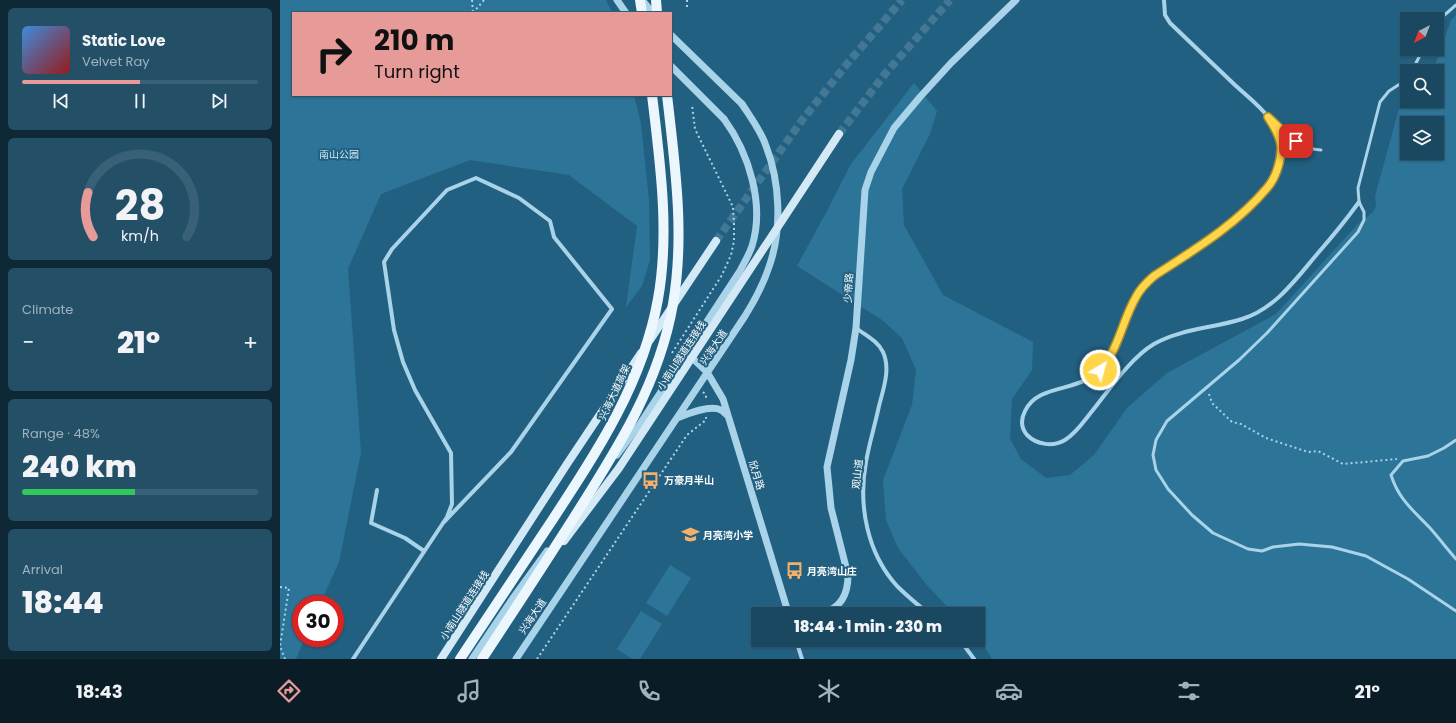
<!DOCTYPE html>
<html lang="en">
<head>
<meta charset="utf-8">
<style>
	:root { --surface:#1a4861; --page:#234f67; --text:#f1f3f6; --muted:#9fb2bd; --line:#386076; --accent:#e69b98 }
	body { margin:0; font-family:Poppins,"Noto Sans SC",sans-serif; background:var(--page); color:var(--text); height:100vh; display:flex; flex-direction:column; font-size:15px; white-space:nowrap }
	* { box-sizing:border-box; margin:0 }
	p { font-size:13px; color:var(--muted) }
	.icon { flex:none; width:22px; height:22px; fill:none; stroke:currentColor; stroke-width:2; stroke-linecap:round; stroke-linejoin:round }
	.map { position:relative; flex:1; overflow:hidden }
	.sheet { display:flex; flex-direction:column; gap:8px; padding:8px; background:#0e2835; width:280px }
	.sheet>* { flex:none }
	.hud { position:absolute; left:12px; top:12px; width:380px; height:84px; border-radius:0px; box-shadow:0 1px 3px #0004,0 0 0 1px var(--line); background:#e69b98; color:#111; overflow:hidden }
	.needle { width:26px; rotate:222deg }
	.tools { position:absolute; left:1120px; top:12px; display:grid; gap:8px }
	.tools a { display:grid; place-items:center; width:44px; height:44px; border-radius:0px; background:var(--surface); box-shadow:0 1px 3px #0004,0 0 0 1px var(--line); font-size:20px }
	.speed { position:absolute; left:12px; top:595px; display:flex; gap:8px; font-size:20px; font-weight:700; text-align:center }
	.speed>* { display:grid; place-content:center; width:52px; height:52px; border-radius:50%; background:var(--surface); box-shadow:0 1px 3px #0004,0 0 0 1px var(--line); line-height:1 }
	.speed .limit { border:6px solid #d22; background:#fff; color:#111 }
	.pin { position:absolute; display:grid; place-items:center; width:34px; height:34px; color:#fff; margin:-17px; border-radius:8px; box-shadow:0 2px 6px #0006 }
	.me { position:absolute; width:44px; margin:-22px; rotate:37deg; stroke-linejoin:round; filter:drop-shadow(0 0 3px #0008) }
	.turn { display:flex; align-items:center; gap:14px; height:84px; padding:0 16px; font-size:18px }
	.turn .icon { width:52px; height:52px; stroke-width:2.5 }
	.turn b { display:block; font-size:28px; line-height:34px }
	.big { font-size:30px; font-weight:800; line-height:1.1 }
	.sheet .tile { flex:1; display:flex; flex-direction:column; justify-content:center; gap:6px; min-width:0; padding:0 14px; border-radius:6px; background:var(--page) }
	.sheet .dial { align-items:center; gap:0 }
	.dial svg { height:104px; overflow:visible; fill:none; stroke:var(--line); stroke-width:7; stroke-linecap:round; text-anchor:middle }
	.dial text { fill:var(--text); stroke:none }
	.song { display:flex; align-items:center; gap:12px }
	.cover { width:48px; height:48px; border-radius:6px; background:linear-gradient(135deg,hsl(210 70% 55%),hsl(0 70% 35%)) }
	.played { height:4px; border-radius:2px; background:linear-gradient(90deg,var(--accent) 50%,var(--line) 50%) }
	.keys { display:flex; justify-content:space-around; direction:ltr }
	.heat { display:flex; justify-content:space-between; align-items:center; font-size:22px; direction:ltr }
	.charge { height:6px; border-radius:3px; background:linear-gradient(90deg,#34c759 48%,var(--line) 0) }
	.trip { position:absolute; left:471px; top:607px; width:234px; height:40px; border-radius:0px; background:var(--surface); box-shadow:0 1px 3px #0004,0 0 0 1px var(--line); font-weight:800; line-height:40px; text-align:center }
	.dock { display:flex; height:64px; justify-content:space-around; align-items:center; background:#0a1d27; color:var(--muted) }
	.dock .icon { width:28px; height:28px }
	.dock .active { color:var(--accent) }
	.dock b { font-size:18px; color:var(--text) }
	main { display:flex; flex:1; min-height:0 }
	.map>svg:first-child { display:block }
	.green { fill:#2c7599; fill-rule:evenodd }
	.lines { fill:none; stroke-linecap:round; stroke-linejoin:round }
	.secondary-tunnel { stroke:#437894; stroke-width:8; stroke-dasharray:8 4; stroke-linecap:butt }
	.path { stroke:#a8d3e8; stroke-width:2; stroke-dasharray:2 3; stroke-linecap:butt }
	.service { stroke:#a8d3e8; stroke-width:3 }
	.minor { stroke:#a8d3e8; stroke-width:4 }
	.tertiary { stroke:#a8d3e8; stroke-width:7 }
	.secondary { stroke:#d3eaf6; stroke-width:8 }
	.primary { stroke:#ebf6fd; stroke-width:10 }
	.tertiary-bridge { stroke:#a8d3e8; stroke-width:7 }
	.secondary-bridge { stroke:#d3eaf6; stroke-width:8 }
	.primary-bridge { stroke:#ebf6fd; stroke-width:10 }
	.route-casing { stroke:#a68a30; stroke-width:10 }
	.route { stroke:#ffd54a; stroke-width:7 }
	.labels { text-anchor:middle; stroke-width:4; stroke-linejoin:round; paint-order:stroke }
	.park-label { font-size:10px; fill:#cce8f6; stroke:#226081 }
	.street-label { font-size:10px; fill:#fff; stroke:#226081 }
	.poi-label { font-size:10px; font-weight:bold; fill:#fff; stroke:#226081; text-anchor:start }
</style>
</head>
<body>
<main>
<section class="sheet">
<div class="tile">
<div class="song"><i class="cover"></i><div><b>Static Love</b><p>Velvet Ray</p></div></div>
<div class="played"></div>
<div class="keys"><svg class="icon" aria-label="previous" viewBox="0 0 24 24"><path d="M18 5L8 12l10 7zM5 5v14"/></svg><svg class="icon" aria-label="pause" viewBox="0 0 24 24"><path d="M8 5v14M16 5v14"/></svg><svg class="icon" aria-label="next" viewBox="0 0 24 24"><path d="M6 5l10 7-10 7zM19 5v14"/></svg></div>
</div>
<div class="tile dial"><svg viewBox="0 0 100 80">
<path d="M14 69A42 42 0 1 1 86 69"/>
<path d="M14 69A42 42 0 0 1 10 35" stroke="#e69b98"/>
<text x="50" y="56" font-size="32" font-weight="700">28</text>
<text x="50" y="72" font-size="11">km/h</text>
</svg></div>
<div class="tile"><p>Climate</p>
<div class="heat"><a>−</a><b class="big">21°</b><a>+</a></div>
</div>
<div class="tile"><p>Range · 48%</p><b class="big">240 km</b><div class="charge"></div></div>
<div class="tile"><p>Arrival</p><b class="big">18:44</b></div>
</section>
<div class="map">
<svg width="1176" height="659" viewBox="0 0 1176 659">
	<rect width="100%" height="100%" fill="#226081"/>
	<path class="green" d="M 0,0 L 326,0 L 332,13 L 13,13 L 13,95 L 354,95 L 361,124 L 369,200 L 370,260 L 362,286 L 346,307 L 357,226 L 289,175 L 190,160 L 101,194 L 68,269 L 81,452 L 59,562 L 40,604 L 21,604 L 21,638 L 25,638 L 16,659 L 0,659 Z
		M 1176,15 L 1176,659 L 712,659 L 706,649 L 698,640 L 698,614 L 674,614 L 646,584 L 618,548 L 606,520 L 603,480 L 632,405 L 636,370 L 622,338 L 602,320 L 517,266 L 548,209 L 571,164 L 634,83 L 657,111 L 650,134 L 622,189 L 624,225 L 663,295 L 753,342 L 752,370 L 732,399 L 730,439 L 741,459 L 766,478 L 790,475 L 814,455 L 847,408 L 887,373 L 996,314 L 1077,225 L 1093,212 L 1096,206 L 1095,196 L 1120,105 L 1127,99 L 1127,101 L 1157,101 L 1157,71 L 1153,71 L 1171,20 ZM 1127,123 L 1157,123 L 1157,153 L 1127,153 Z
		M 390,565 L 411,578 L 387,616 L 366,603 Z
		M 361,611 L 382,624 L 360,659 L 352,659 L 337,649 Z"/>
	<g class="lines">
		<path class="secondary-tunnel" d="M 559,134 L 605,74 L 670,0
			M 436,241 L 523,119 L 567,64 L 622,0"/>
		<path class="path" d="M 192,0 L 193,13
			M 407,0 L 407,9
			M 193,13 L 204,0
			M 392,353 L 442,275 L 451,255 L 454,241 L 454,224 L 453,207 L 415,129 L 412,105
			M 423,392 L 426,395 L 426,400
			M 929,394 L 932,403 L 952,422 L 961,424 L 986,438 L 1028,452 L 1038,451 L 1063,464 L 1117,459
			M 0,587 L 9,588 L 0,646 L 5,659
			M 257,659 L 407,435 L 426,420 L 426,417"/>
		<path class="service" d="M 1157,24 L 1160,19 L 1176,5
			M 1132,71 L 1143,49
			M 1127,78 L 1123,82 L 1109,91 L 1100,102 L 1078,188 L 1079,202 L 1084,212 L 1084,220 L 1078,232 L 987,333 L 959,360 L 887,421 L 876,440 L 873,455 L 876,470 L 888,489 L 912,515 L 933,533 L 968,549 L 982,551 L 993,547 L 1019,544 L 1052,547 L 1086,556 L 1128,579 L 1176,611
			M 993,121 C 1008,136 1020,149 1041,150
			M 1176,440 L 1164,448 L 1148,456 L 1123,461 L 1111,475 C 1119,500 1133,510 1150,528 C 1159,538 1167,549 1176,559"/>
		<path class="minor" d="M 884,0 L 885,15 L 890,23 C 912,44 934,65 956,86 C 967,96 980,106 989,118 C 997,129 1003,143 1000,156 C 998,166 995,176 990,184 C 986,191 978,197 972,203 C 949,226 927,241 900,259 C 889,266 877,273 867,282 C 840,309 844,354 811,377 C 791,391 757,386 745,411 C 741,419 741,428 747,435 C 757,445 773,447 785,440 C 795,434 802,424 809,415 C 827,393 850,358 874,344 C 900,329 934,328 962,319 C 995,309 1016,279 1038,253 C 1052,237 1066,220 1079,202
			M 576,328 C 585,335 598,341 603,352 C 611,369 603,390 599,406 C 595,425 589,444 586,462 C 578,505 587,553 617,586 C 627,596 638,605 649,614
			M 97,490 L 91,523 L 125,538 L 144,551
			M 516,640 L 522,659
			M 680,640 L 694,659
			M 73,659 L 167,517 L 172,504 L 171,453 L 135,390 L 123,362 L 114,330 L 104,262 L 112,249 L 167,190 L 196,178 L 239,198 L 270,221 L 274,237 L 332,309 L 231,452 L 163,523"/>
		<path class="tertiary" d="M 337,0 L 346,13
			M 362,0 L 373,13
			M 408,354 L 427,372 L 443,399 L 508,612 L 518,614
			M 397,418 C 407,414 430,404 441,410 C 443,411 446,414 448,416
			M 337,455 L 360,424 L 460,271 C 464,263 469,255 472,246 C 485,205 469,153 444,119
			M 541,614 C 561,608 568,595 568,575 L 551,508 L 547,467 L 571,360 L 576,328 L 585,190 L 591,172 L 614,128 L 640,97 L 671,63 L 736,0
			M 192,659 L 233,598 L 267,551
			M 236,659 L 465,316 C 475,300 484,283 490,264 C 502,228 500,182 486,146 C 481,131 471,118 462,104"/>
		<path class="secondary" d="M 370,340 L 436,241
			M 161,659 L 287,464 L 361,353"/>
		<path class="primary" d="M 360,0 L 362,13
			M 376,0 L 377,13"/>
		<path class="tertiary-bridge" d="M 391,35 L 462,104
			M 391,66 L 444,119"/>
		<path class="secondary-bridge" d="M 284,541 L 339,468 L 559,134"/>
		<path class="primary-bridge" d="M 180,659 C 211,613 241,567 271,522 C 317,452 363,383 378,299 C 390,232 380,162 372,95
			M 202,659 C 233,612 263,566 293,519 C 336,451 379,385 393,304 C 405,235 395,165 387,95"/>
	</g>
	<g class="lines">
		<defs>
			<path id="route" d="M 820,370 C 839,349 842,321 856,297 C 860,289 867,282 874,276 C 914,250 956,225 987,188 C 996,178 1001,161 1001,148 C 1001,137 994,126 988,117 L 1009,137 L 1016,141"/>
		</defs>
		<use href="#route" class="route-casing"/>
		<use href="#route" class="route"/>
	</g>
	<defs>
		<symbol id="bus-bare" viewBox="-9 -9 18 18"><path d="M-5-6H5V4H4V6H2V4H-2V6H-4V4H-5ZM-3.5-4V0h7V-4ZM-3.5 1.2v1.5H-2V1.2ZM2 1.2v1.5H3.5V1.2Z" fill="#f4af6b" stroke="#226081" stroke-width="2.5" paint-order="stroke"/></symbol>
		<symbol id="school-bare" viewBox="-9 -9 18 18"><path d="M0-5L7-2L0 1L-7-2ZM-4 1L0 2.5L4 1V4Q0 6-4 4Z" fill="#f4af6b" stroke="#226081" stroke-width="2.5" paint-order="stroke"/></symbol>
	</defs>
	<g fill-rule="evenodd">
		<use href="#bus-bare" x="358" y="468" width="25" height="25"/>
		<use href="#school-bare" x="398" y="522" width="25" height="25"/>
		<use href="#bus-bare" x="502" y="558" width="25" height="25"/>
	</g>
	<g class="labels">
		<g class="park-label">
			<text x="59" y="158">南山公园</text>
		</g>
		<g class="street-label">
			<text transform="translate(568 288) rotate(-86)" y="4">少帝路</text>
			<text transform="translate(433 347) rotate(-56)" y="4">兴海大道</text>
			<text transform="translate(401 355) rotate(-57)" y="4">小南山隧道连接线</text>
			<text transform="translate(334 392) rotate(-65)" y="4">兴海大道高架</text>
			<text transform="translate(577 474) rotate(-83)" y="4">观山道</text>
			<text transform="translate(477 475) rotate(73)" y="4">欣月路</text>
			<text transform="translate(184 605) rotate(-57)" y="4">小南山隧道连接线</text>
			<text transform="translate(252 616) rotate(-56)" y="4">兴海大道</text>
		</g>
		<g class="poi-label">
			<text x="384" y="484">万豪月半山</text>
			<text x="423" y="539">月亮湾小学</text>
			<text x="527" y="575">月亮湾山庄</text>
		</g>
	</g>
</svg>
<div class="tools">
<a><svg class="needle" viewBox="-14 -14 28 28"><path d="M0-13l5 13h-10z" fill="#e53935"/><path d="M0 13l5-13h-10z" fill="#9fb2bd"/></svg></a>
<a><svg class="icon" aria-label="search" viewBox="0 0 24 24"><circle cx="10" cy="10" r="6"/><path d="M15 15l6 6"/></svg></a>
<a><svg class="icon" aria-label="layers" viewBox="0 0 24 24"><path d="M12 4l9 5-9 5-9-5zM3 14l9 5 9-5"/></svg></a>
</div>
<div class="speed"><div class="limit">30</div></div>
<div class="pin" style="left:1016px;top:141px;background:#d93025"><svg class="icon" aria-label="arrive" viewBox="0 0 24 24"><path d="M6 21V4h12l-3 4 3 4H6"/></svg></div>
<svg class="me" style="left:820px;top:370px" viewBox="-20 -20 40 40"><circle r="17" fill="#ffd54a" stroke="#fff" stroke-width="3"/><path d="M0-11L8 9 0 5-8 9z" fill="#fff"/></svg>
<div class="trip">18:44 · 1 min · 230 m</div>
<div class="hud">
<div class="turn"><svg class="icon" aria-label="right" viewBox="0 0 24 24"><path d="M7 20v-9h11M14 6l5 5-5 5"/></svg><div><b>210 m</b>Turn right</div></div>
</div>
</div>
</main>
<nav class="dock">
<b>18:43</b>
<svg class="icon active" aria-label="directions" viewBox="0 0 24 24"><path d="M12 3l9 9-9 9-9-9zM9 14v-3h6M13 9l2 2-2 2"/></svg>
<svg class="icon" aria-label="music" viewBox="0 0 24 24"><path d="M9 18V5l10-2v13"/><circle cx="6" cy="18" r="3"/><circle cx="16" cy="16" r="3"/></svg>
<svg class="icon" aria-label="phone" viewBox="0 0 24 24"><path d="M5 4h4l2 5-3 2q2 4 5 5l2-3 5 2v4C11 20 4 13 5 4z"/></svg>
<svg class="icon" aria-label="climate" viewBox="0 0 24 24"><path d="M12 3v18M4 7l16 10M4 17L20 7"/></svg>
<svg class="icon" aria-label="car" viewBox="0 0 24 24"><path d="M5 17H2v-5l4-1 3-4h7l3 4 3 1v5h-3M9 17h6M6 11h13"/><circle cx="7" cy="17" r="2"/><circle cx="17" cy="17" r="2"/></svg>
<svg class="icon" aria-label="filters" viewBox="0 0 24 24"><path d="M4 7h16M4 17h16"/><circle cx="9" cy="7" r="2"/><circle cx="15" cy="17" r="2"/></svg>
<b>21°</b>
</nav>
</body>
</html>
